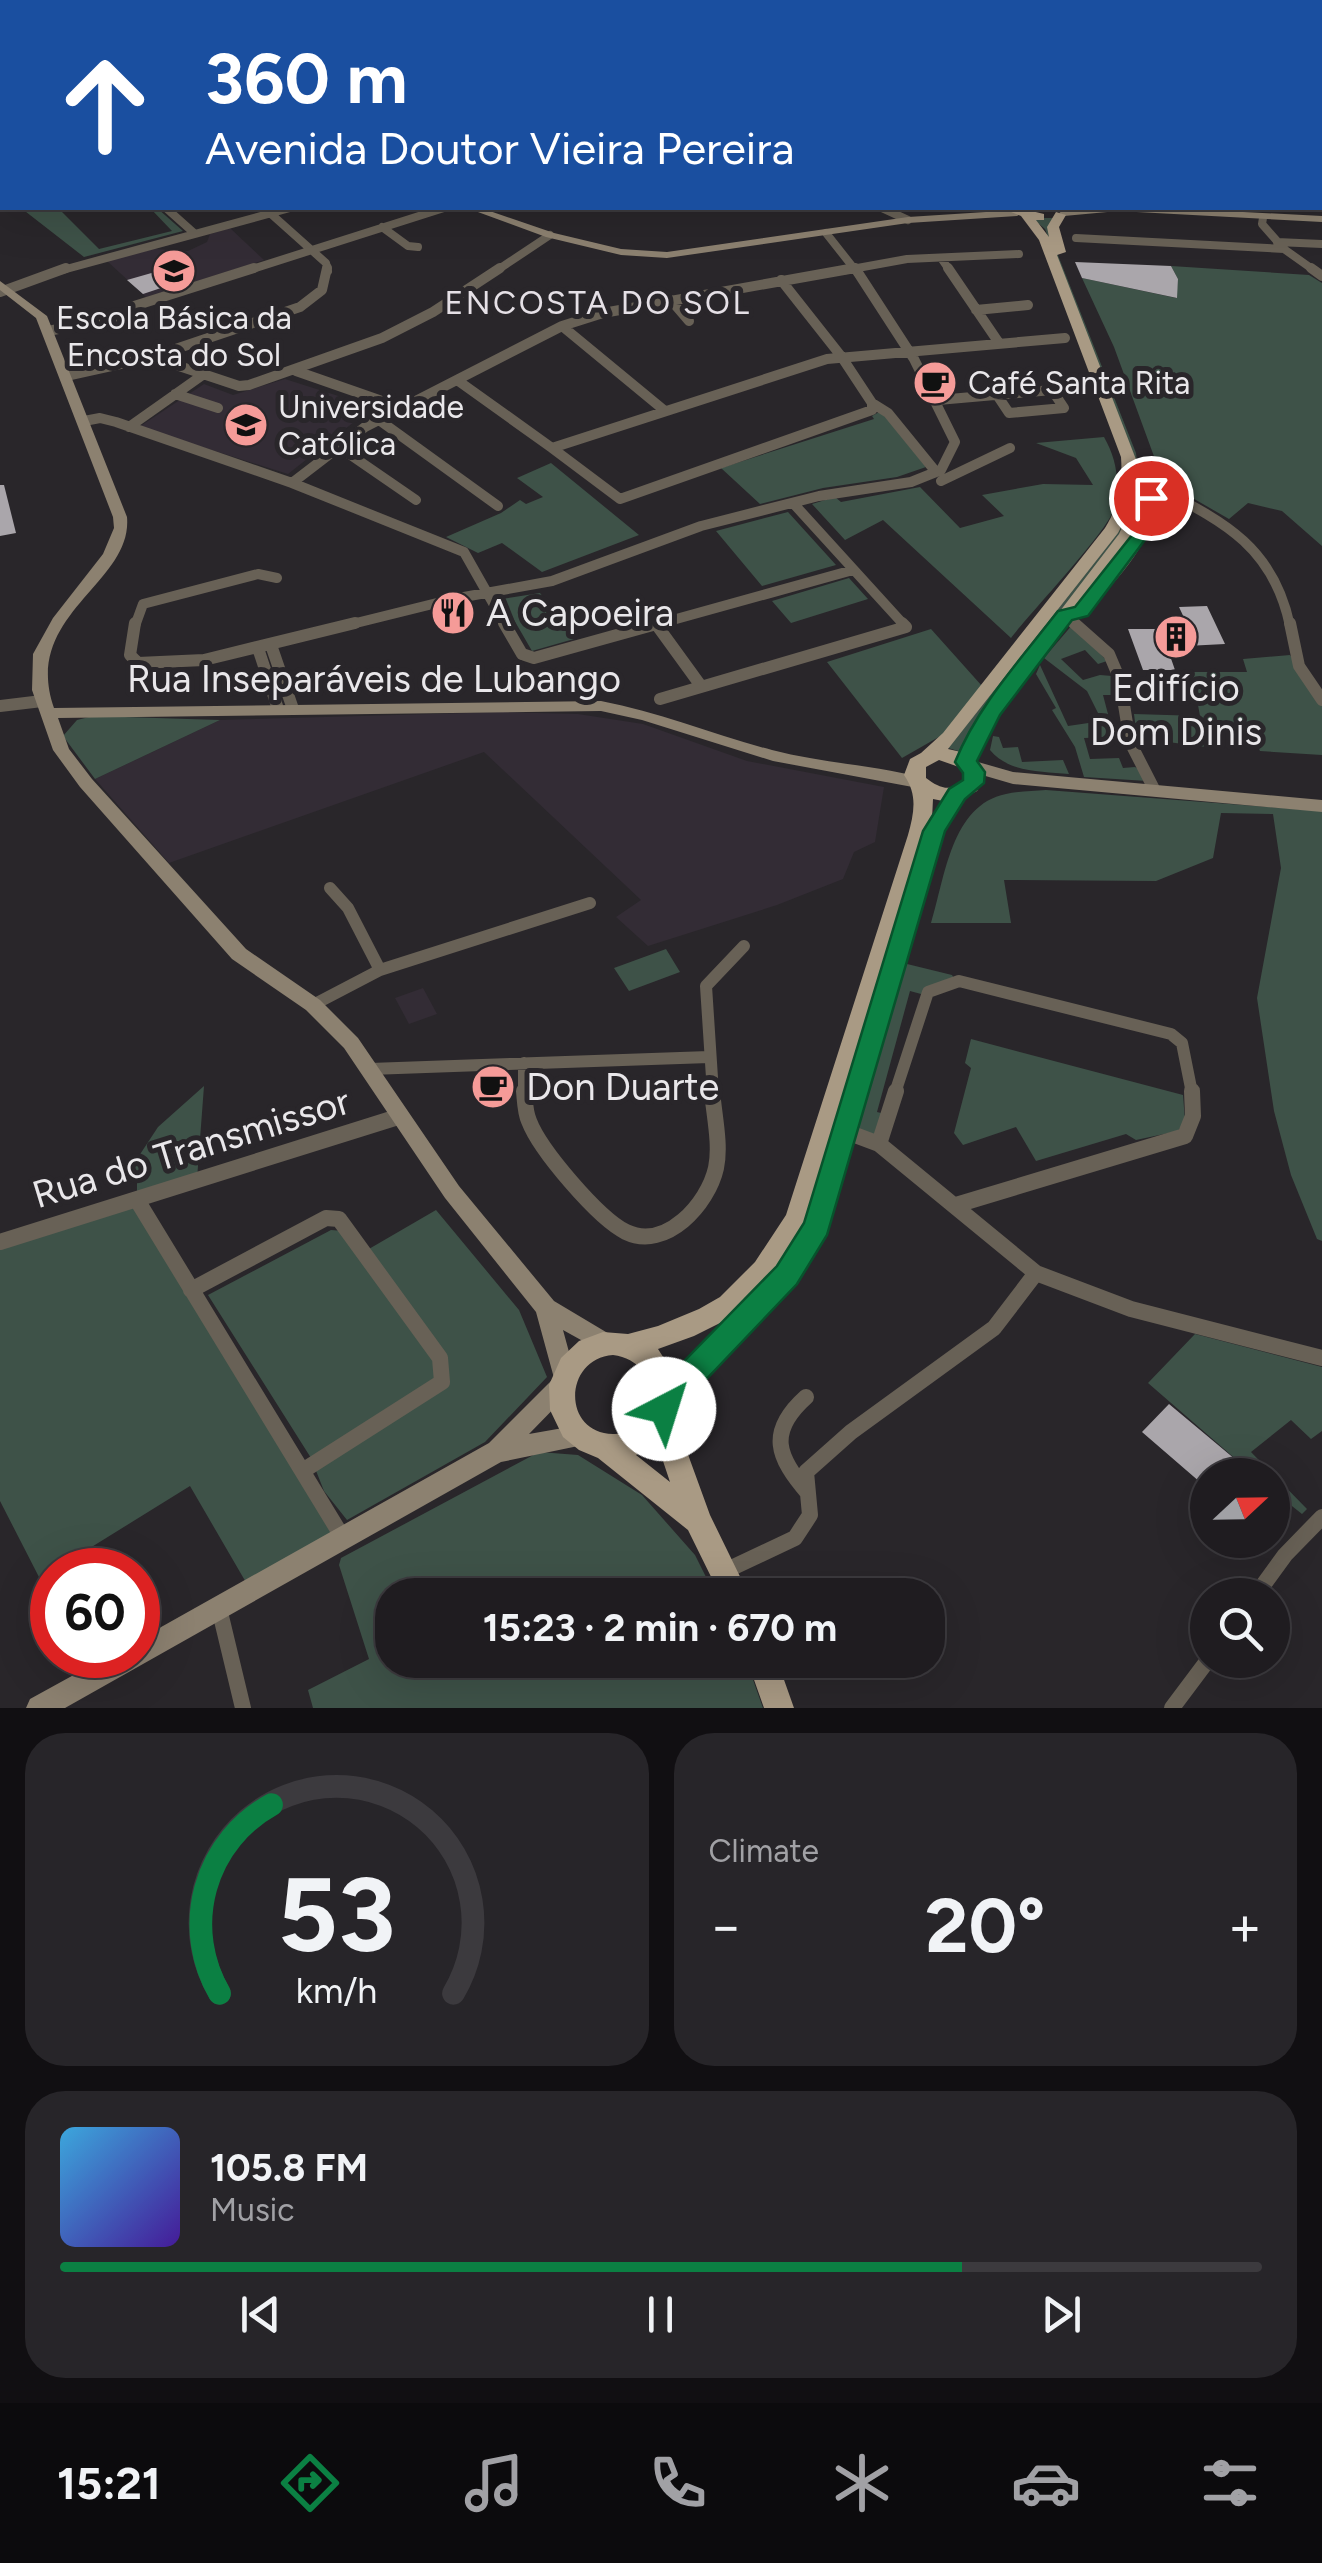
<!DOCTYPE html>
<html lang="en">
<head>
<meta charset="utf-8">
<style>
	:root { --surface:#1f1c20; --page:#272529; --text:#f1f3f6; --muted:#a1a1a5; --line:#3c3a3e; --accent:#0b8043 }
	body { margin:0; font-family:Figtree,sans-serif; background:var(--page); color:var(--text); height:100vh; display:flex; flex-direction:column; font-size:38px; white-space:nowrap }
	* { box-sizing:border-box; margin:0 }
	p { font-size:32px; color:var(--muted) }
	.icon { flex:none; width:55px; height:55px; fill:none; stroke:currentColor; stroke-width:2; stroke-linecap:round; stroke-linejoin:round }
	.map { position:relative; height:1708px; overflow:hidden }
	.sheet { display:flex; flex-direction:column; gap:25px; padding:25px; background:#110f12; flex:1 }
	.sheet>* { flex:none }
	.guide { position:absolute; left:0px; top:0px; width:1322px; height:210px; box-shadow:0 10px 40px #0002,0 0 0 2px var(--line); background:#1a4fa0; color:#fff; overflow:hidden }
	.needle { width:65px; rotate:68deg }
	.fabs { position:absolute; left:1190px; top:1458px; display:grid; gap:20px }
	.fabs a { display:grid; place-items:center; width:100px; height:100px; border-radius:50%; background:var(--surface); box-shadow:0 10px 40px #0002,0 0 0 2px var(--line); font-size:50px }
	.speed { position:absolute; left:30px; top:1548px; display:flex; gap:20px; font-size:50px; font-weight:700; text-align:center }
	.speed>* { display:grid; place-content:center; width:130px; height:130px; border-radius:50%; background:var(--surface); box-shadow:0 10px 40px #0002,0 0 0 2px var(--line); line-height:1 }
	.speed .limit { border:15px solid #d22; background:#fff; color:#111 }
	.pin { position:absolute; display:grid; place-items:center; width:85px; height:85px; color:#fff; margin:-42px; border:5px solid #fff; border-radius:50%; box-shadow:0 2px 10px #0007 }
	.me { position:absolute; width:110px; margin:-55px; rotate:40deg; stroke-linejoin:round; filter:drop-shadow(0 0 8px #0008) }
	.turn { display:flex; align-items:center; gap:35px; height:210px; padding:0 40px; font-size:45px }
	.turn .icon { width:130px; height:130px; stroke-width:2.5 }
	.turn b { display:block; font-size:70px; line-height:85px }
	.big { font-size:75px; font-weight:700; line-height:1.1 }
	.sheet .card { flex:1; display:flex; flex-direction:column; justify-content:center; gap:15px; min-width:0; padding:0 35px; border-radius:40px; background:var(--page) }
	.sheet .dial { align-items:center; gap:0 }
	.dial svg { height:260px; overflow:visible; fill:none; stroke:var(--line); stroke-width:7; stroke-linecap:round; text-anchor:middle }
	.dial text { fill:var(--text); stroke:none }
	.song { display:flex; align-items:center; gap:30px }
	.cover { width:120px; height:120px; border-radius:15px; background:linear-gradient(135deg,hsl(200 70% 55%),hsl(260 70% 35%)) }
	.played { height:10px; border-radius:5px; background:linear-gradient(90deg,var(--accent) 75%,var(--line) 75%) }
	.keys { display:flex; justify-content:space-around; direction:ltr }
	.heat { display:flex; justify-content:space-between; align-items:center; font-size:55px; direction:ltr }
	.sheet .tiles { flex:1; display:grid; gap:25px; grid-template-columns:1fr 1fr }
	.card:last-child { grid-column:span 2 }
	.trip { position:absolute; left:375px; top:1578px; width:570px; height:100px; border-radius:40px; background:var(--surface); box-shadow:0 10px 40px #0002,0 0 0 2px var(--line); font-weight:700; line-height:100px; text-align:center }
	.tab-bar { display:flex; height:160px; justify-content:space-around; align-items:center; background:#0c0b0d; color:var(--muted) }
	.tab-bar .icon { width:70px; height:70px }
	.tab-bar .active { color:var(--accent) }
	.tab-bar b { font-size:45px; color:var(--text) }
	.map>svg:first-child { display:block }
	.built { fill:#332c35 }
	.green { fill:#3e5248 }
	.building { fill:#aaa6ab }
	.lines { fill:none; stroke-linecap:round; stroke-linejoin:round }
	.street-far3 { stroke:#686156; stroke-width:8 }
	.street-far2 { stroke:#686156; stroke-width:10 }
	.street-far1 { stroke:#686156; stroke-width:12 }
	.street { stroke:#686156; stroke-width:16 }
	.secondary { fill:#8c8170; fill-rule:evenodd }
	.primary { fill:#a99a84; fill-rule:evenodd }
	.route { fill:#0b8043; stroke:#07532c; stroke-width:2.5 }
	.labels { text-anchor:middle; stroke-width:10; stroke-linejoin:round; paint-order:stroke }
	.far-neighbourhood-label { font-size:32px; letter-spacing:2.5px; fill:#e5e0e6; stroke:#29262a }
	.far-poi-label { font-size:32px; fill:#e9e7ea; stroke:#29262a; text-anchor:start }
	.poi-label { font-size:38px; fill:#e9e7ea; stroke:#29262a; text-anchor:start }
	.street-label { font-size:38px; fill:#e9e7ea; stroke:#29262a }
</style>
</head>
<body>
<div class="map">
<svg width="1322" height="1708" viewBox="0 0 1322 1708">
	<rect width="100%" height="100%" fill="#29262a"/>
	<path class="built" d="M 230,228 L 264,260 L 146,297 L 107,261 L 154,249 L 188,251 L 207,242 L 210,234 Z
		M 285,379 L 373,407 L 288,474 L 139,427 L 204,384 L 233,395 Z
		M 503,712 L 578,714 L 643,724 L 747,761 L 884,787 L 875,842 L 854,852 L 843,879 L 777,905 L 648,946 L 616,917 L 641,900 L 484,752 L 169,863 L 95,779 L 220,720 Z
		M 423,988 L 437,1014 L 409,1024 L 395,998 Z"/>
	<path class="green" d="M 21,208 L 66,208 L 61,211 L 99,249 L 172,231 L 150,208 L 157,208 L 183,231 L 84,257 Z
		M 1032,218 L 1054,218 L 1048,230 L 1136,453 L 1140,489 L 1128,523 L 988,708 L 965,753 L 948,748 L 1124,523 L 1137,491 L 1133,453 L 1045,229 Z
		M 1171,266 L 1309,275 L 1322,283 L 1322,546 L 1282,511 L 1248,503 L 1229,519 L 1163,481 L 1114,347 L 1082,278 L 1176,298 L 1178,279 Z
		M 881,411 L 926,467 L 897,477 L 823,488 L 760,504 L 721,468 L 874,419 L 872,416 Z
		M 1104,437 C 1117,460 1121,484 1113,511 C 1106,533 1030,613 1011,638 L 883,520 L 845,540 L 812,504 L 835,497 L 841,502 L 920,487 L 960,528 L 1004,516 L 982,495 L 1043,484 L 1093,485 L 1076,458 L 1036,443 Z
		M 551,463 L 639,535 L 542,572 L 502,543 L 478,553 L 446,537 L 501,513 L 520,500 L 526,504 L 543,497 L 517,478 Z
		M 788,512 L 836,565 L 762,586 L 716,531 Z
		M 849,578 L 868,599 L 791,623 L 772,601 Z
		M 540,593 L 574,639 L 532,651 L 502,599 Z
		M 1073,624 L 1107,661 L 1098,664 L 1085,650 L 1061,659 L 1083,680 L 1100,675 L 1112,676 L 1112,695 L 1103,695 L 1114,737 L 1084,738 L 1090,759 L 1119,758 L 1123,768 L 1135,767 L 1146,774 L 1147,781 L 1084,777 L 1075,747 L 1052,710 L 1056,708 L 1036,674 L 1040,665 L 1068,726 L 1102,721 L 1087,691 L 1044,658 Z
		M 931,629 L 982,686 L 944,734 L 902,758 L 827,662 Z
		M 1290,655 L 1322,704 L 1322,755 L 1260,751 L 1256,742 L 1231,741 L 1225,723 L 1207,723 L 1214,748 L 1137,738 L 1134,714 L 1200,716 L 1192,672 L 1247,672 L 1243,659 Z
		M 93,716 L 220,720 L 95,779 L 63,736 L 77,720 Z
		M 993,736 L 999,737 L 1003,748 L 1018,747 L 1022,762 L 1063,760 L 1069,774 C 1041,771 1009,773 990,750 Z
		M 1046,790 L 1322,811 L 1322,1241 L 1317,1239 L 1291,1175 L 1274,1111 L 1257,998 L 1281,868 L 1273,814 L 1221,813 L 1213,858 L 1156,881 L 1004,880 L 1011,923 L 931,923 C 945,878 951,805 1006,794 C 1019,791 1033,791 1046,790 Z
		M 666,949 L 680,972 L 629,991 L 614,968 Z
		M 903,963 L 952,975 L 955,980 L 921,994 L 910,991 L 877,1112 L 885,1114 L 877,1138 L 854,1132 Z
		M 971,1039 L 1183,1095 L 1185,1121 L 1178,1131 L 1136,1140 L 1126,1134 L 1036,1161 L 1016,1127 L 963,1145 L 954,1133 L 971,1068 L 965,1063 Z
		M 204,1086 L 197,1179 L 138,1199 L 343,1538 L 251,1591 L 190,1486 L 40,1579 L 0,1501 L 0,1242 L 137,1200 L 137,1176 L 133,1165 L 158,1127 Z
		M 436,1210 L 519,1310 L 547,1377 L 485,1442 L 347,1520 L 324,1491 L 311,1458 L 208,1295 L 331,1230 L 343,1231 L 362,1253 Z
		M 1195,1334 L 1322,1367 L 1322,1431 L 1311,1439 L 1291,1420 L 1251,1452 L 1307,1509 L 1302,1514 L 1273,1491 L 1272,1475 L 1254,1475 L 1148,1383 Z
		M 539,1452 L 578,1455 L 642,1495 L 695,1555 L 715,1595 L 392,1595 L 392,1660 L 746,1660 L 763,1708 L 313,1708 L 308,1690 L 369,1659 L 339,1565 L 341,1558 Z"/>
	<path class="building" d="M 1075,262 L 1171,266 L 1178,279 L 1177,298 L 1082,278 Z
		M 155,272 L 170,285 L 143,294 L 127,280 Z
		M 0,485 L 4,485 L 16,533 L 0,536 Z
		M 1207,606 L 1225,644 L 1167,647 L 1175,670 L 1143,670 L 1128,629 L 1163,629 L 1160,623 L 1186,622 L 1179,607 Z
		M 1169,1404 L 1254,1475 L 1208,1475 L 1208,1489 L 1142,1432 Z"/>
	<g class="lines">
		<path class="street-far3" d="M 288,0 L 301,2
			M 481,0 L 496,2
			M 114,2 L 125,0
			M 394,2 L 398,0
			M 448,2 L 479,2
			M 166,208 L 194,233
			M 882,208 L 908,220
			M 270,213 L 326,263 L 328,271
			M 1263,218 L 1262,224 L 1284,249 L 1315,271
			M 382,227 L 408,246 L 418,247
			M 826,233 L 856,271
			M 1076,238 L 1284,249
			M 1277,242 L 1322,244
			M 941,258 L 950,271
			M 59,271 L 290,208
			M 246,271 L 444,208
			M 496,271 L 550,235
			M 841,271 L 907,259 L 1019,254"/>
		<path class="street-far2" d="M 948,268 L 999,343
			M 1311,268 L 1322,276
			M 0,292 L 66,268
			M 671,300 L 689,321
			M 976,310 L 1028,305
			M 562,326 L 665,411
			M 48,331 L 124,316 L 131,307 L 254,268
			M 152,357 L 239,386 L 249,385 L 382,338 L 433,312 L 500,268
			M 296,371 L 402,408
			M 66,376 L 152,357 L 300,307 L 322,290 L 327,268
			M 457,380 L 552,448 L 827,359 L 1065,338
			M 175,394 L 218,408
			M 938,400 L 1052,390 L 1064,408 L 1009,413 L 997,395
			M 872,403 L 888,413 L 936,472
			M 379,420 L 498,506
			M 84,421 L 100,418 L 116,422 L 292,483 L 464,552 L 506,626
			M 129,427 L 204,374
			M 339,447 L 416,500
			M 552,448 L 620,499 L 872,410 L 872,403 L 841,356 L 781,280
			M 941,481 L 1010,448
			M 1145,481 C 1215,518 1272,540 1290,626
			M 292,483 L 365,427 L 562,326 L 603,313 L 855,268
			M 793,503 L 905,626
			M 1065,615 L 1077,626
			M 1065,615 L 1081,612 C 1113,574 1161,535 1145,481
			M 135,626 L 143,604 L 258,574 L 277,578
			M 344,626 L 453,599 L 552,581 L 701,526 L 819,496 L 911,482 L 941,470 L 955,442 L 914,359 L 855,268
			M 651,626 L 853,570"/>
		<path class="street-far1" d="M 135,623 L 130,655 L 138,663 L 204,660 L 355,623
			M 504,623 L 522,654 L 534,658 L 660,623
			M 1074,623 L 1109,654 L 1120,680 L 1130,742 L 1154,789
			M 1290,623 L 1299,666 L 1322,700
			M 656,624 L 701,686
			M 271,645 L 293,709
			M 258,648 L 278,709
			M 660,699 L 906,627 L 902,623
			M 0,706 L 42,701
			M 330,888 L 348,908 L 380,970
			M 313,1005 L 380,970 L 590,903
			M 524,1063 L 524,1093
			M 370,1069 L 709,1057
			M 713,1093 L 706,986 L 744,946
			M 895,1093 L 928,992 L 959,981 L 1171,1034 L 1182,1043 L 1192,1093"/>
		<path class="street" d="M 524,1091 C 525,1101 525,1112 529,1121 C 540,1150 598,1218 626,1232 C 666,1251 708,1204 716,1168 C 721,1145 714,1115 712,1091
			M 847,1132 L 879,1144 L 1036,1273 L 1131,1309 L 1322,1358
			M 879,1144 L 896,1091
			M 137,1200 L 343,1538
			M 956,1205 L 1185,1136 L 1193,1116 L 1192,1091
			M 0,1242 L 401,1116
			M 191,1290 L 326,1218 L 339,1219 L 440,1358 L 442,1382 L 304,1470
			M 806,1397 C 767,1432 777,1457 808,1493
			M 725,1571 L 795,1538 L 810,1515 L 806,1472 L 851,1432 L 994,1328 L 1036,1273
			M 1256,1595 L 1285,1555 L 1322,1517
			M 219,1608 L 243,1708
			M 1172,1708 L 1208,1660"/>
		<path class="secondary" d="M 467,208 L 481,208 L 554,233 L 621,249 L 667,252 L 908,217 L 1017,210 L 1022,213 L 1017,216 L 908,223 L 667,258 L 621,255 L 546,237 Z
			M 1089,208 L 1166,208 L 1322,216 L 1322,222 L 1118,211 L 1064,216 L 1059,213 L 1064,210 Z
			M 0,281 L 47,316 L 127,517 C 133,584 21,614 54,708 L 601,701 C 660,712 714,735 772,750 C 822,763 874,765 924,778 L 926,782 L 918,788 L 773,761 L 642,720 L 601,711 L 58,718 L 69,749 L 92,779 L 246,949 L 320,1000 L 358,1038 L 459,1186 L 554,1301 L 616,1338 L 619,1345 L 616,1352 L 608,1355 L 563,1330 L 575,1374 L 569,1383 L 570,1387 L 567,1395 L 529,1434 L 580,1425 L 588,1428 L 592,1436 L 588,1444 L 501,1462 L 65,1708 L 26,1708 L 30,1699 L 110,1655 L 138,1655 L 138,1640 L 489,1443 L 554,1378 L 536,1312 L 445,1198 L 344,1048 L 306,1010 L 232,959 L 80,787 L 53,750 L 32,690 L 33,654 L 53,618 L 103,554 L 114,528 L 113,517 L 36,318 L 0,290 Z
			M 971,760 L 1013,772 L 1322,800 L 1322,812 L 1013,784 L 965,770 L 963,766 L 965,762 Z"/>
		<path class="primary" d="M 846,0 L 864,0 L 865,2 L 849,2 Z
			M 1001,208 L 1019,208 L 1044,214 L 1044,220 L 1036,220 L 1049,237 L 1047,227 L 1056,212 L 1066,215 L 1059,227 L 1066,252 L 1057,255 L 1137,462 L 1143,460 L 1151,465 L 1149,502 L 1134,536 L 999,715 L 976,761 L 985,778 L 977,791 L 964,798 L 944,831 L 826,1233 L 796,1283 L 677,1407 L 674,1416 L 710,1515 L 749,1595 L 720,1595 L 688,1530 L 598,1458 L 579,1450 L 563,1437 L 550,1410 L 549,1385 L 561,1358 L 579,1341 L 603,1332 L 628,1334 L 658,1326 L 699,1309 L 720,1297 L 755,1262 L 786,1215 L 908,835 C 914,813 918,795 904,775 L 910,759 L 921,753 L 943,733 L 1105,528 C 1119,505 1123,484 1121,457 L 1039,240 L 1021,216 ZM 1131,508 L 1119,534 L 985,709 L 961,752 L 948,749 L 1118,533 ZM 939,760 L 959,767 L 965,778 C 953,793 940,789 926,778 L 926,767 ZM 933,799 L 943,801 L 932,819 ZM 728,1319 L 674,1374 L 658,1349 L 694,1336 ZM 613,1355 C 666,1362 663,1436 613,1434 C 562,1433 563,1359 613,1355 ZM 657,1443 L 670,1482 L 636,1455 Z
			M 747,1660 L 777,1660 L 794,1708 L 764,1708 Z"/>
	</g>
	<path class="route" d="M 1151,492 L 1160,498 L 1159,521 L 1088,616 L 1072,620 L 1000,715 L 977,761 L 985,772 L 984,783 L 965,799 L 945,831 L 827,1235 L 797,1284 L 680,1407 L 675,1419 L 664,1423 L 654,1419 L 649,1409 L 656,1390 L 777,1266 L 804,1223 L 923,831 L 949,789 L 963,780 L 963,773 L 955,762 C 978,705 1021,659 1058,611 L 1075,607 L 1132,535 L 1141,521 L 1142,498 Z"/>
	<defs>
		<symbol id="school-disc" viewBox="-11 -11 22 22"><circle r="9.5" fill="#f59b98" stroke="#29262a"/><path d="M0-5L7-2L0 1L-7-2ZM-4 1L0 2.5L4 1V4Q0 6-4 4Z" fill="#111"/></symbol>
		<symbol id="cafe-disc" viewBox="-11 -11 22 22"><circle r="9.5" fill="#f59b98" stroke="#29262a"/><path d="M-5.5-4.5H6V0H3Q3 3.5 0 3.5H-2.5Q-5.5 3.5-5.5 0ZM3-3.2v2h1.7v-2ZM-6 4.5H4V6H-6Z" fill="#111"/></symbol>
		<symbol id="restaurant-disc" viewBox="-11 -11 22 22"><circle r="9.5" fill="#f59b98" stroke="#29262a"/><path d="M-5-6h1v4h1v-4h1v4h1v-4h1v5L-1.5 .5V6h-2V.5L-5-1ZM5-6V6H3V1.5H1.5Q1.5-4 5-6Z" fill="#111"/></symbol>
		<symbol id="building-disc" viewBox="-11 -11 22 22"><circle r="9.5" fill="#f59b98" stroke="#29262a"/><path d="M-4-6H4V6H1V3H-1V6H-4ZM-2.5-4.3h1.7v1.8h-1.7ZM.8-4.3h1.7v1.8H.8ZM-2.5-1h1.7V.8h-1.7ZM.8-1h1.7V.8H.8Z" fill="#111"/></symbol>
	</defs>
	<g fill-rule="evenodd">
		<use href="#school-disc" x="149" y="246" width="50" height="50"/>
		<use href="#cafe-disc" x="910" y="358" width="50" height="50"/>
		<use href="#school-disc" x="221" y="400" width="50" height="50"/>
		<use href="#restaurant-disc" x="428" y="588" width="50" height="50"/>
		<use href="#building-disc" x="1151" y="612" width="50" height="50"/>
		<use href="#cafe-disc" x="468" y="1062" width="50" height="50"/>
	</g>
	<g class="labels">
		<g class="far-neighbourhood-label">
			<text x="598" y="314">ENCOSTA DO SOL</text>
		</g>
		<g class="far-poi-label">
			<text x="174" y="329" text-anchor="middle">Escola Básica da<tspan x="174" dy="37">Encosta do Sol</tspan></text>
			<text x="968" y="394">Café Santa Rita</text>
			<text x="278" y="418">Universidade<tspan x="278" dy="37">Católica</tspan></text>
		</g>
		<g class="poi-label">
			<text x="486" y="626">A Capoeira</text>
			<text x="1176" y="701" text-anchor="middle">Edifício<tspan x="1176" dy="44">Dom Dinis</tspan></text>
			<text x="526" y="1100">Don Duarte</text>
		</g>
		<g class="street-label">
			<text x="374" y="692">Rua Inseparáveis de Lubango</text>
			<text transform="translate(191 1148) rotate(-17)" y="13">Rua do Transmissor</text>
		</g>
	</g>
</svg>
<div class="fabs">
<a><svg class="needle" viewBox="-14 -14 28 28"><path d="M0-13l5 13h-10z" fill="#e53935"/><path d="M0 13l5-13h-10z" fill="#a1a1a5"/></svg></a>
<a><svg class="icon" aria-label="search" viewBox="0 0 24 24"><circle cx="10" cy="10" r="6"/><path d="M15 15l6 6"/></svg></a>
</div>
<div class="speed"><div class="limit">60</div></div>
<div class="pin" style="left:1151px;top:498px;background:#d93025"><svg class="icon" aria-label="arrive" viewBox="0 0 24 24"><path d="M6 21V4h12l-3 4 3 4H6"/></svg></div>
<svg class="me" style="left:664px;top:1409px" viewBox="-20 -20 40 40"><circle r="19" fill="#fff"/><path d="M0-13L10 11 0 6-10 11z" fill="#0b8043"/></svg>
<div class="trip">15:23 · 2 min · 670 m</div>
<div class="guide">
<div class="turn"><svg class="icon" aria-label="ahead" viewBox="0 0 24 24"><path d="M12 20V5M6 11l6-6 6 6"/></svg><div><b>360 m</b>Avenida Doutor Vieira Pereira</div></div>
</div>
</div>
<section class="sheet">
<div class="tiles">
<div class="card dial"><svg viewBox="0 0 100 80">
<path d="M14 69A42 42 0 1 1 86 69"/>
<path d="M14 69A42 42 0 0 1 30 11" stroke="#0b8043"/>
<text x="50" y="56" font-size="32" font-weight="700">53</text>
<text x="50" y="72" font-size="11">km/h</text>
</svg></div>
<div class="card"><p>Climate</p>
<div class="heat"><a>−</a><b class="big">20°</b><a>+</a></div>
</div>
<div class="card">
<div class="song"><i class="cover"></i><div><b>105.8 FM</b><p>Music</p></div></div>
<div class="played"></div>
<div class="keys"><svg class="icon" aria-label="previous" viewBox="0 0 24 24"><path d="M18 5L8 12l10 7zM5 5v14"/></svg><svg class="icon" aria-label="pause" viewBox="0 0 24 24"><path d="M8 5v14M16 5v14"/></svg><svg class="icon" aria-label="next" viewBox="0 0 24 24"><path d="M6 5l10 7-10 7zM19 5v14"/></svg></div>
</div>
</div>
</section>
<nav class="tab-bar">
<b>15:21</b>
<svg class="icon active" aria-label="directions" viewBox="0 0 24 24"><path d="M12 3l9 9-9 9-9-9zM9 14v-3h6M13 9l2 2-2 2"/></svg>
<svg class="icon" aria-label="music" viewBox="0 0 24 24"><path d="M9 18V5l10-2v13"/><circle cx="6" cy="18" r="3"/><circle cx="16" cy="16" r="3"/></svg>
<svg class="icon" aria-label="phone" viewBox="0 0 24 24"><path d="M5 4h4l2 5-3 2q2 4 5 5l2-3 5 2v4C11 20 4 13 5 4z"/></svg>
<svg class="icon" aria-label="climate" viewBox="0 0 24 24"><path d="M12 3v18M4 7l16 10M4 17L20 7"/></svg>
<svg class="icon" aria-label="car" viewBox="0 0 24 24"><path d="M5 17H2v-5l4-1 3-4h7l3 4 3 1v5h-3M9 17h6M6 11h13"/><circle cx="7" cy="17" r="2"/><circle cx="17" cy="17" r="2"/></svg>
<svg class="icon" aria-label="filters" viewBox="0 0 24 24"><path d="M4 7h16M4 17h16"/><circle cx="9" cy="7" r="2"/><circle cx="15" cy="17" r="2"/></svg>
</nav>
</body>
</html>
